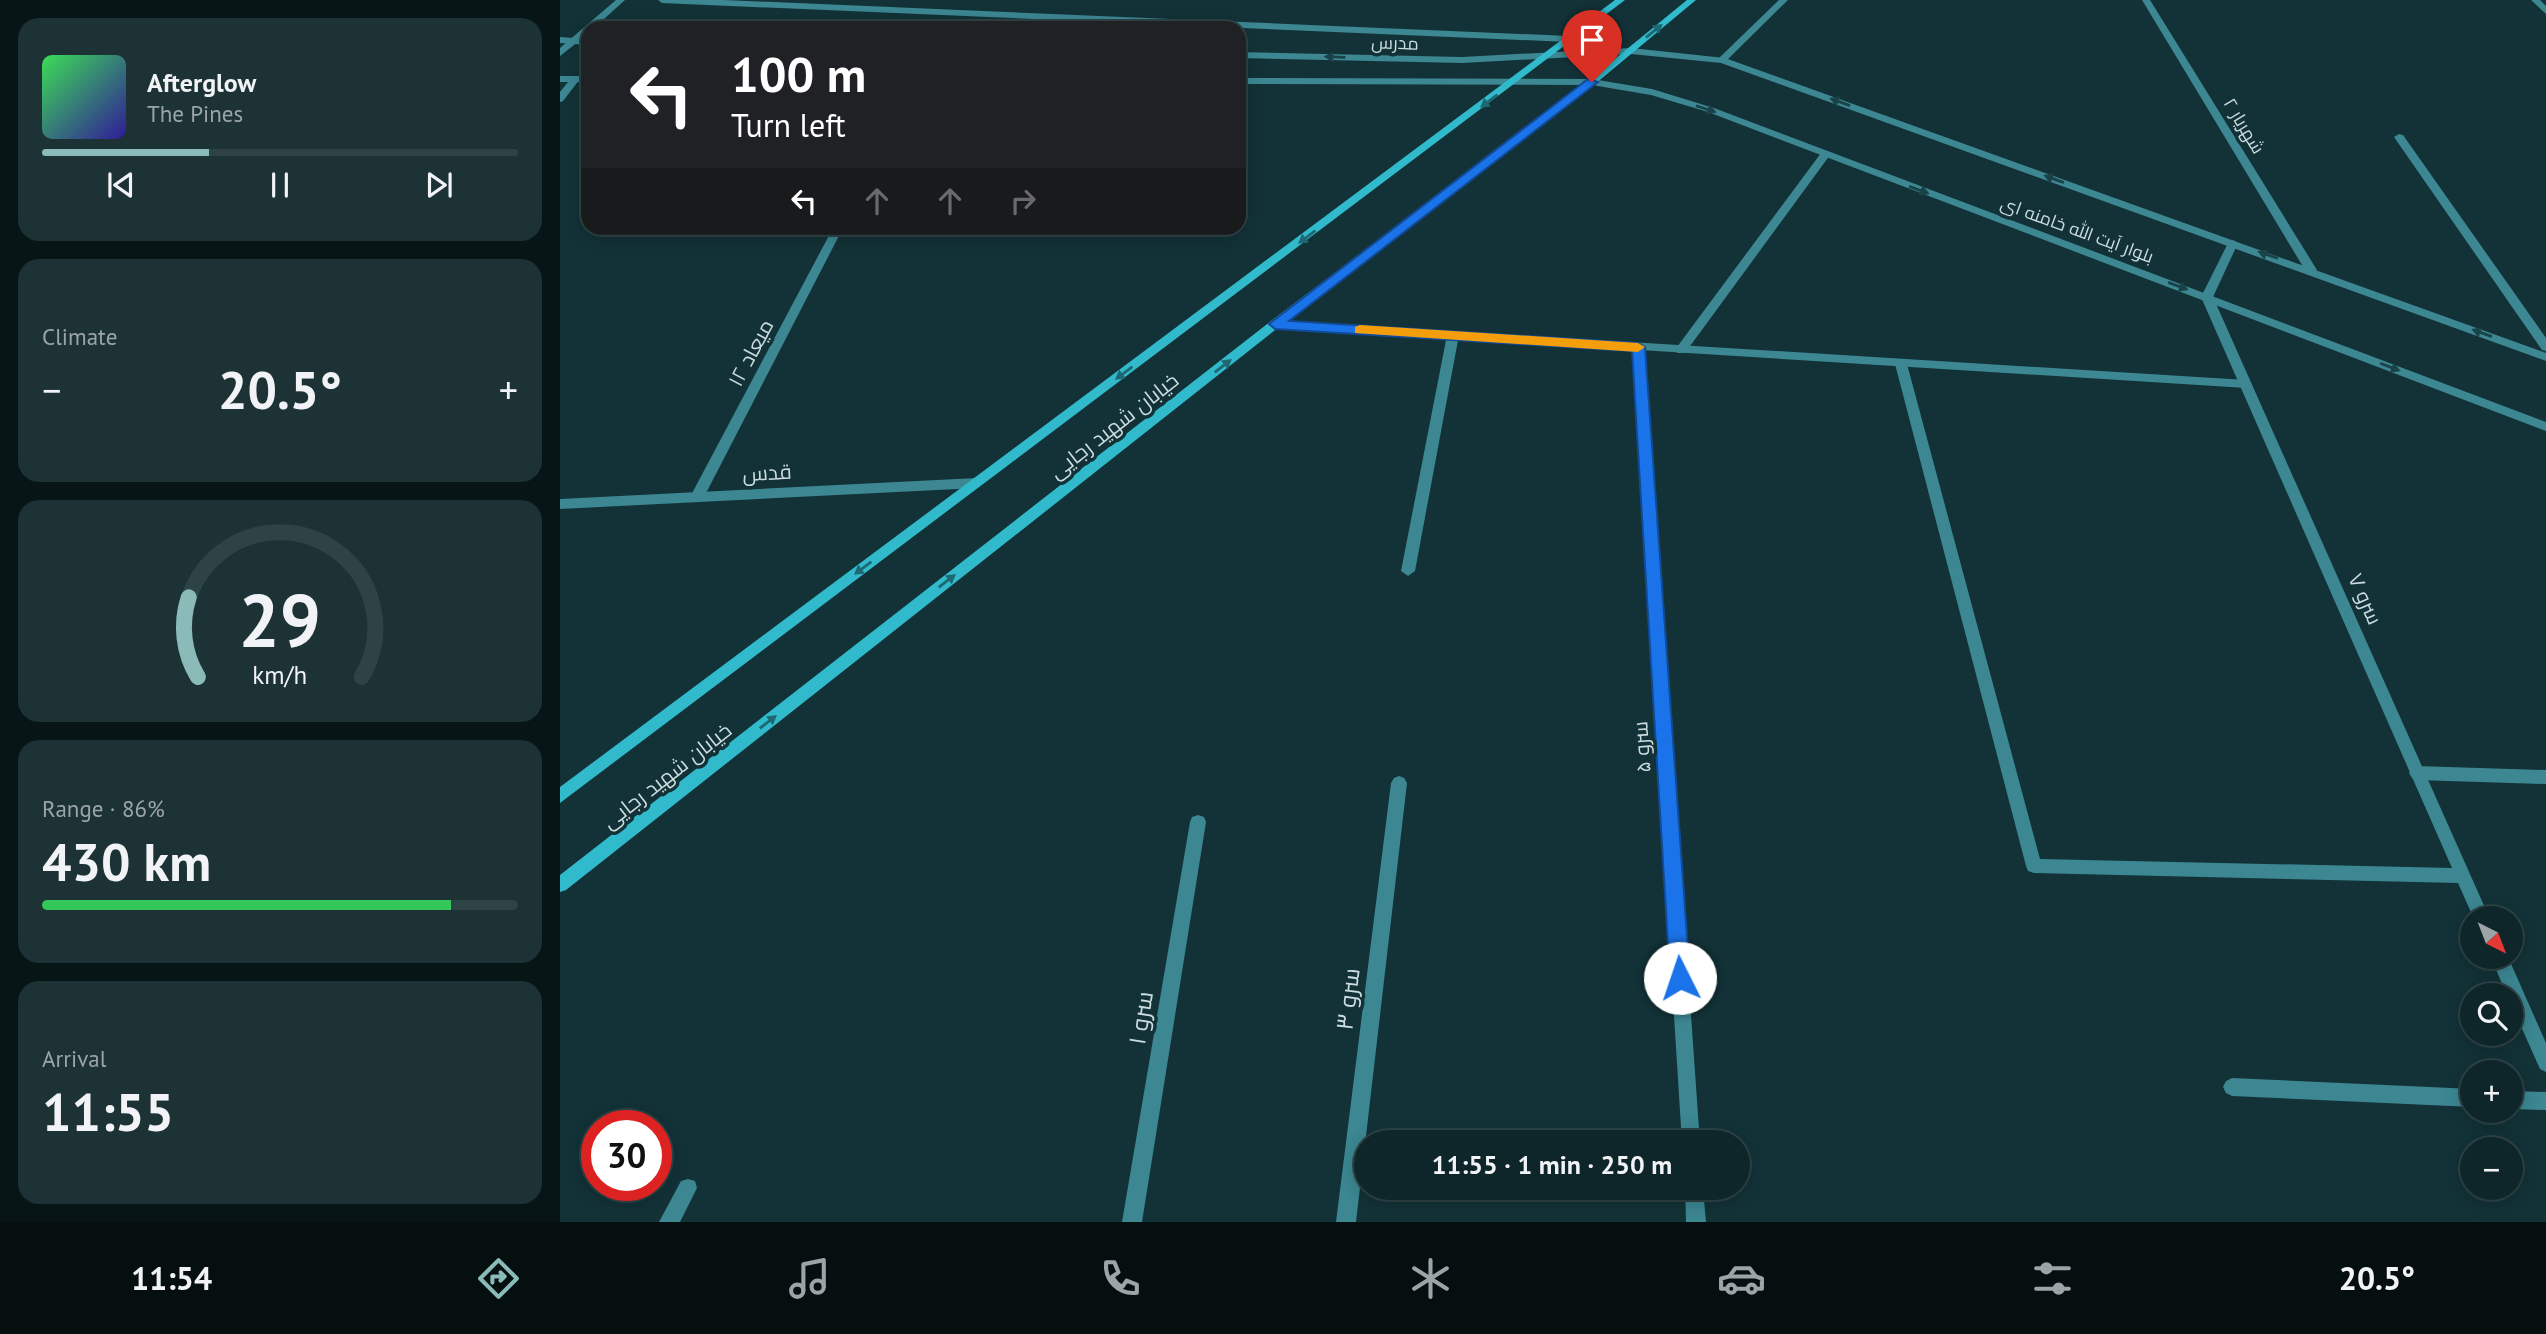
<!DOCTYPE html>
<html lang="en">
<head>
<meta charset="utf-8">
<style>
	:root { --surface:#0e2629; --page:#1c3235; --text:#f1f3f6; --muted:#9ba5a8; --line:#2e4346; --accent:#8bbbb9 }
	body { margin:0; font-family:"PT Sans",Cairo,sans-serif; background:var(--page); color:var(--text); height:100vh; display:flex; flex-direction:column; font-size:26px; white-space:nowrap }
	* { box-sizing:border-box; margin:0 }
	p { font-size:23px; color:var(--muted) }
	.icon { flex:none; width:38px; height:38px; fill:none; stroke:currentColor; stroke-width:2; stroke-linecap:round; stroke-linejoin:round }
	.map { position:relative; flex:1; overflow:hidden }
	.side { display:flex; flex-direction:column; gap:18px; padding:18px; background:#081517; width:560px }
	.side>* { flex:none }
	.hud { position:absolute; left:21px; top:21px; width:665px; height:214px; border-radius:21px; box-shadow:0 4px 18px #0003,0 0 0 2px var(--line); background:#202124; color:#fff; overflow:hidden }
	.needle { width:46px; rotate:138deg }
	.fabs { position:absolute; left:1900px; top:906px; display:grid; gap:14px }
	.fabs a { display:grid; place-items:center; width:63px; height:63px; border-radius:50%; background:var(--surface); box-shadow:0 4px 18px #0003,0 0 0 2px var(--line); font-size:35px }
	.speed { position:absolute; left:21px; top:1110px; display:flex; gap:14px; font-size:35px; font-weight:700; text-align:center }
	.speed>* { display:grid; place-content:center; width:91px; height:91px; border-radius:50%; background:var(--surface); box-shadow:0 4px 18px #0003,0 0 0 2px var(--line); line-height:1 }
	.speed .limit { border:10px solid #d22; background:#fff; color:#111 }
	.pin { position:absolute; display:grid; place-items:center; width:60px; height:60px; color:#fff; margin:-72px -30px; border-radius:50% 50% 50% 0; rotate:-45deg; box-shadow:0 0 7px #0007 }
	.pin .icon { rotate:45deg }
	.me { position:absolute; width:77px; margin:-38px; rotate:356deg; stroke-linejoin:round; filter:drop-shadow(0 0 5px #0008) }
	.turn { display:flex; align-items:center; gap:24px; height:147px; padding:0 35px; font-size:32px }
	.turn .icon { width:91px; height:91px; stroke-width:2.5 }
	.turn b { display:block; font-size:49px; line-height:60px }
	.lanes { display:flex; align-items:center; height:66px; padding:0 35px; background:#0003; justify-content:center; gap:35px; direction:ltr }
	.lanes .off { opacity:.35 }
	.big { font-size:52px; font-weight:700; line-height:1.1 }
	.side .card { flex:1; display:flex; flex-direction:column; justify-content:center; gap:10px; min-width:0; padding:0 24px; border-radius:21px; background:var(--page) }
	.side .dial { align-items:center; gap:0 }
	.dial svg { height:182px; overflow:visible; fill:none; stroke:var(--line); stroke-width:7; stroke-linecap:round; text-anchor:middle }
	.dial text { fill:var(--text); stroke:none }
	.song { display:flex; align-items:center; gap:21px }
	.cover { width:84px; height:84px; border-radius:10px; background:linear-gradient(135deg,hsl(130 70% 55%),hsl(250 70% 35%)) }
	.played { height:7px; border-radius:4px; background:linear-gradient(90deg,var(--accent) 35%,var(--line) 35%) }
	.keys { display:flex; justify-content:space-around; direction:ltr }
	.heat { display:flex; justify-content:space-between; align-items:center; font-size:38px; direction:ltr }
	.charge { height:10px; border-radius:5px; background:linear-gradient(90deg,#34c759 86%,var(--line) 0) }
	.trip { position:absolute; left:794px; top:1130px; width:396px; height:70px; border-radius:35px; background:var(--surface); box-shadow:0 4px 18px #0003,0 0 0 2px var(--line); font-weight:700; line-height:70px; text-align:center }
	.dock { display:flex; height:112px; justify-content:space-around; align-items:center; background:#060f10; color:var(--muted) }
	.dock .icon { width:49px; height:49px }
	.dock .on { color:var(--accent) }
	.dock b { font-size:32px; color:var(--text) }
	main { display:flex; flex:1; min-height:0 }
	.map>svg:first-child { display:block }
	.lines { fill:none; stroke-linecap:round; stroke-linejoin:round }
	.service { fill:#3c8792; fill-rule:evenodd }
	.minor { fill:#3c8792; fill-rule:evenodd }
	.tertiary { fill:#3c8792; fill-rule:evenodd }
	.secondary { fill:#31bacc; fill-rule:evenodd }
	.oneway { fill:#1e6873 }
	.oneway2 { fill:#1a4349 }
	.route { fill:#1a73e8; stroke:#114b97; stroke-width:2 }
	.slow { fill:#f59e0b }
	.labels { text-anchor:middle; stroke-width:7; stroke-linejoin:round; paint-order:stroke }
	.far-street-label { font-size:18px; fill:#cbdcdf; stroke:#123237 }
	.street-label { font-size:21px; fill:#cbdcdf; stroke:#123237 }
	.near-street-label { font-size:24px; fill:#cbdcdf; stroke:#123237 }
</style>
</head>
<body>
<main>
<section class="side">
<div class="card">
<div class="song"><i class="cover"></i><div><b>Afterglow</b><p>The Pines</p></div></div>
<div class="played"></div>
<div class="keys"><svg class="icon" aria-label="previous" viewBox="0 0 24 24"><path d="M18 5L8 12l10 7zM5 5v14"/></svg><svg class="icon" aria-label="pause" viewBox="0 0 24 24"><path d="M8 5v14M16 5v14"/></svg><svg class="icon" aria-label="next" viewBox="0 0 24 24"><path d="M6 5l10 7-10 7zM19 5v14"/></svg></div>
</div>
<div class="card"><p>Climate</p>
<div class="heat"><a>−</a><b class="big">20.5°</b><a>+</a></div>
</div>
<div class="card dial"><svg viewBox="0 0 100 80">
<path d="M14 69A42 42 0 1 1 86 69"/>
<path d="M14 69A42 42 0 0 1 10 34" stroke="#8bbbb9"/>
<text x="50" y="56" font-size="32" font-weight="700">29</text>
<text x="50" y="72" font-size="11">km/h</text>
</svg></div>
<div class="card"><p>Range · 86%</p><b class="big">430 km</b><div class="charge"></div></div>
<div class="card"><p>Arrival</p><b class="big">11:55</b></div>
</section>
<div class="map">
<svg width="1986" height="1222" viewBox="0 0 1986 1222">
	<rect width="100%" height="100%" fill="#123237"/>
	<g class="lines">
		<path class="service" d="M 1857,766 L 1986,770 L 1986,784 L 1857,780 L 1852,778 L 1849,773 L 1852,768 Z
			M 1672,1078 L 1913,1089 L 1913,1107 L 1672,1096 L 1666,1093 L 1663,1087 L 1666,1081 Z
			M 1951,1091 L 1986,1092 L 1986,1110 L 1951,1109 Z
			M 128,1179 L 135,1181 L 137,1188 L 120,1222 L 99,1222 L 121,1181 Z"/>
		<path class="minor" d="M 56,0 L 65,0 L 34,28 L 28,28 L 28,34 L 0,56 L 0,48 Z
			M 98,0 L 164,0 L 1009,36 L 1014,39 L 1009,42 L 102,3 Z
			M 1219,0 L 1228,0 L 1165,62 L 1159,62 L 1159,58 Z
			M 1582,0 L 1590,0 L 1757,270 L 1755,272 L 1747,272 L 1745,270 Z
			M 1971,0 L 1980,0 L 1986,6 L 1986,14 Z
			M 12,77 L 20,79 L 3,101 L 0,102 L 0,92 Z
			M 1839,134 L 1843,135 L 1986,338 L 1986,351 L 1982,350 L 1834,137 Z
			M 1265,152 L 1270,155 L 1125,353 L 1117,353 L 1117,347 L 1261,153 Z
			M 273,228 L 283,228 L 144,497 L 142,500 L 132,500 L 130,497 Z
			M 1673,240 L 1678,243 L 1653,297 L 1930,919 L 1914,919 L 1898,883 L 1474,873 L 1468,871 L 1466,866 L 1335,364 L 1341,360 L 1347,364 L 1480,859 L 1892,868 L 1641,297 L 1668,243 Z
			M 893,331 L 899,335 L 855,571 L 848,576 L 841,571 L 887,335 Z
			M 1078,343 L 1084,347 L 1140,1143 L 1122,1143 L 1072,347 Z
			M 839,776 L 844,778 L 847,783 L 796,1222 L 776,1222 L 831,783 L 834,778 Z
			M 638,815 L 644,817 L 646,822 L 582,1222 L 562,1222 L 630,822 L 632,817 Z
			M 1931,957 L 1948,957 L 1986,1043 L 1986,1072 L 1980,1069 L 1951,1004 L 1951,996 L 1947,996 Z
			M 1125,1188 L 1143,1188 L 1146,1222 L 1126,1222 Z"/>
		<path class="tertiary" d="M 0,37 L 28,39 L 28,45 L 0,43 Z
			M 1071,48 L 1165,58 L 1986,353 L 1986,361 L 1161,63 L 1071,54 L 902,63 L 679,58 L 679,52 L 902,57 Z
			M 0,76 L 28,76 L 28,82 L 0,82 Z
			M 679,78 L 1032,79 L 1092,89 L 1154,108 L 1986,422 L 1986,431 L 1148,112 L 1091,95 L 1032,85 L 679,84 Z
			M 715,320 L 1686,380 L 1692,384 L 1686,388 L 711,327 L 711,321 Z
			M 417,478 L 423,483 L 417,488 L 0,509 L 0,499 Z"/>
		<path class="secondary" d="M 1055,0 L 1065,0 L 0,803 L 0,787 Z
			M 1127,0 L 1136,0 L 1035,84 L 719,327 L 6,890 L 0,892 L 0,875 L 711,321 L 1029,80 Z"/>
	</g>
	<defs><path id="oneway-solid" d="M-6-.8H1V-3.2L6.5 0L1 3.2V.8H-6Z" transform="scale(1.75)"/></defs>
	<g class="oneway">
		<use href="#oneway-solid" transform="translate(1094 31) rotate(-39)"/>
		<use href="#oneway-solid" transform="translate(929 101) rotate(143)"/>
		<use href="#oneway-solid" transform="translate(747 237) rotate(143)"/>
		<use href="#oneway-solid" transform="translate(663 366) rotate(-38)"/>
		<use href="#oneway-solid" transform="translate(564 373) rotate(143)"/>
		<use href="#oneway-solid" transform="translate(303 568) rotate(143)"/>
		<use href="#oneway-solid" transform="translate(387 581) rotate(-38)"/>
		<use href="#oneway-solid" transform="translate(208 722) rotate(-38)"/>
	</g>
	<g class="oneway2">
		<use href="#oneway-solid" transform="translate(775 57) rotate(-178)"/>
		<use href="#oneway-solid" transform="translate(1280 102) rotate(-160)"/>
		<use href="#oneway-solid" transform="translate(1146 109) rotate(18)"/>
		<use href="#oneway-solid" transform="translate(1494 179) rotate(-160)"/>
		<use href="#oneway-solid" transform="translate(1359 190) rotate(20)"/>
		<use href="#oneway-solid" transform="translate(1708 255) rotate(-161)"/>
		<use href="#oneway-solid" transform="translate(1618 286) rotate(20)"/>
		<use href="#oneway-solid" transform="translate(1922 333) rotate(-160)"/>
		<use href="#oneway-solid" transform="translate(1830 367) rotate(21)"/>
	</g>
	<path class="route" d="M 1028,79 L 1038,82 L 729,321 L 1078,343 L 1085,347 L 1130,978 L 1127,985 L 1120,987 L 1113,985 L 1110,978 L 1072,351 L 715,329 L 709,324 Z"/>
	<path class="slow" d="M 800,325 L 1078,343 L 1085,347 L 1078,352 L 795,333 L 795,327 Z"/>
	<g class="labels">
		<g class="far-street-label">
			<text transform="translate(835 43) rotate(2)" y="6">مدرس</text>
			<text transform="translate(1684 126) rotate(59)" y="6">شهریار ۲</text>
			<text transform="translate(1517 230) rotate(20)" y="6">بلوار آیت الله خامنه ای</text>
		</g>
		<g class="street-label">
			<text transform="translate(191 353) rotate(-62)" y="7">میعاد ۱۲</text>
			<text transform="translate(554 426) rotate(-38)" y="7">خیابان شهید رجایی</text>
			<text transform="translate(207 473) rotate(-3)" y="7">قدس</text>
			<text transform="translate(1805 599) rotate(66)" y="7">سرو ۷</text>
			<text transform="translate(1082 747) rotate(-94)" y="7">سرو ۵</text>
			<text transform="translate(107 776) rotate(-38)" y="7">خیابان شهید رجایی</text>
		</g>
		<g class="near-street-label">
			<text transform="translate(788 999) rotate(-83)" y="8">سرو ۳</text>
			<text transform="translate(581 1018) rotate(-81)" y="8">سرو ۱</text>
		</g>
	</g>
</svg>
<div class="fabs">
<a><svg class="needle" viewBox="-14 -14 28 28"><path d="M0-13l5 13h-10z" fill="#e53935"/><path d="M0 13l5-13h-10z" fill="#9ba5a8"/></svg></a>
<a><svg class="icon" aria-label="search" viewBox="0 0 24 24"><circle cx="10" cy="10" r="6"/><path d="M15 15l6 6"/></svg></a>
<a>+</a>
<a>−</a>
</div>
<div class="speed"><div class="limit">30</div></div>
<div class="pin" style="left:1032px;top:82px;background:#d93025"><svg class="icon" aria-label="arrive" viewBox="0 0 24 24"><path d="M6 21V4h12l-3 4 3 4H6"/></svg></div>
<svg class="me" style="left:1120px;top:978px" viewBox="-20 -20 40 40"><circle r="19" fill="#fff"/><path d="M0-13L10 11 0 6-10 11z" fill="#1a73e8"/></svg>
<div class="trip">11:55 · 1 min · 250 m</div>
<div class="hud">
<div class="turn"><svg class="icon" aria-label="left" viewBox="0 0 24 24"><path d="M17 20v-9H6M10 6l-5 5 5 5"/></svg><div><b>100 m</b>Turn left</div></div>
<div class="lanes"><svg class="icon" aria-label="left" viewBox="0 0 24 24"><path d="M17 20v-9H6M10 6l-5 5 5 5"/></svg><svg class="icon off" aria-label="ahead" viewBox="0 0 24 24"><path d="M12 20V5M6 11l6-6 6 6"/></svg><svg class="icon off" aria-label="ahead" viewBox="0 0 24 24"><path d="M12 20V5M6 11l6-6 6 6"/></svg><svg class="icon off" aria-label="right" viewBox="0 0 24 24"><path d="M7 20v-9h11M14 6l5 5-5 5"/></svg></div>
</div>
</div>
</main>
<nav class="dock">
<b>11:54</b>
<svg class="icon on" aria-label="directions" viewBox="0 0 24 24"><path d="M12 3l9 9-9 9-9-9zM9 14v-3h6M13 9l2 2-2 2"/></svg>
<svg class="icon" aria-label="music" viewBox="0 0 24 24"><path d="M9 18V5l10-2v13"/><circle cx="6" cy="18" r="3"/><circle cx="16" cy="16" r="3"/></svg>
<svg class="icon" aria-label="phone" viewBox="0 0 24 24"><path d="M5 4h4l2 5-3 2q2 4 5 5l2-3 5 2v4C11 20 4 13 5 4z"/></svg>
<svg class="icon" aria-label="climate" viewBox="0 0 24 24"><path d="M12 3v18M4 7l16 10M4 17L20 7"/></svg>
<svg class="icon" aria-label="car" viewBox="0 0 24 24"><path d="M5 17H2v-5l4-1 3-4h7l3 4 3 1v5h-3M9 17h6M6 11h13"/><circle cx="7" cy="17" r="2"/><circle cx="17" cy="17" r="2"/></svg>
<svg class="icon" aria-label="filters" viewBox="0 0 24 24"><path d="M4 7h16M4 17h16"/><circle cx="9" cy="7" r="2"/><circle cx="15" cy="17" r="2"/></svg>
<b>20.5°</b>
</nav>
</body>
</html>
